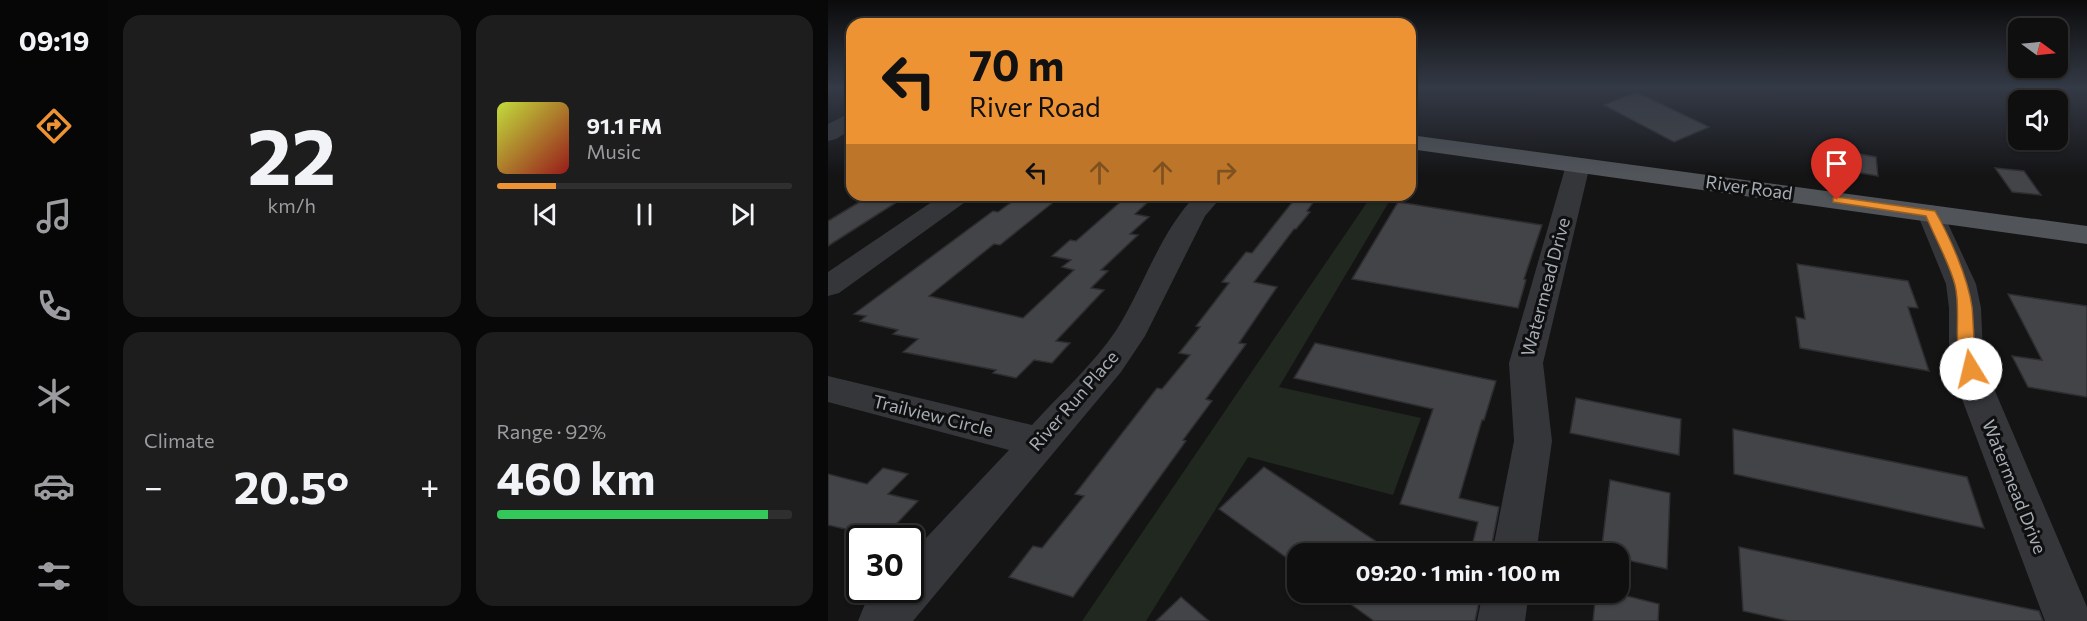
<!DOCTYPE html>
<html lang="en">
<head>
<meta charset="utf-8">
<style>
	:root { --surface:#0f0f10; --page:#1d1d1e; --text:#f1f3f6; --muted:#9b9c9f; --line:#2f2f30; --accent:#ed9334 }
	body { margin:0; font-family:Commissioner,sans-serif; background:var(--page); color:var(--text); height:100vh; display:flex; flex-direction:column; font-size:22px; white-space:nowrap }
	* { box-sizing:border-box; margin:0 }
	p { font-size:20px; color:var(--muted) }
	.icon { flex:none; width:33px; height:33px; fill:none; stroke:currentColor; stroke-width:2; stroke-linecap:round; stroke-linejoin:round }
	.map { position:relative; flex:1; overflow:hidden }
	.sheet { display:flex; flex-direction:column; gap:15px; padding:15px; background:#080809; width:720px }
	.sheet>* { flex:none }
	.top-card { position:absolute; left:18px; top:18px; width:570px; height:183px; border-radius:18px; box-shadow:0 2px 4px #0004,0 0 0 2px var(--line); background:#ed9334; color:#111; overflow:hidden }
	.needle { width:39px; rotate:105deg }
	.controls { position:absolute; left:1180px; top:18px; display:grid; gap:12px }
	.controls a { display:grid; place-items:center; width:60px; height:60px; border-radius:12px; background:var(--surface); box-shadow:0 2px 4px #0004,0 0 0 2px var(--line); font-size:30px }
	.speed { position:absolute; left:18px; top:525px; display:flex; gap:12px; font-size:30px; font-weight:700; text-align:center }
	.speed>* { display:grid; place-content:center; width:78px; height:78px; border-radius:50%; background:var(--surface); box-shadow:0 2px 4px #0004,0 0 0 2px var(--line); line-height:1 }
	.speed .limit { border:3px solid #111; border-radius:9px; background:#fff; color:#111 }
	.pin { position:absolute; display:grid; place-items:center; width:51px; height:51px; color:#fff; margin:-62px -26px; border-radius:50% 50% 50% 0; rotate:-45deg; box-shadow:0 0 6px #0007 }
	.pin .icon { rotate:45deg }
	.me { position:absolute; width:66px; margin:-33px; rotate:351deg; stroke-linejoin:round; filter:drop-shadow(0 0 4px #0008) }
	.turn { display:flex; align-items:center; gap:21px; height:126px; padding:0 24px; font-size:27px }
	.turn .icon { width:78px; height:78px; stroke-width:2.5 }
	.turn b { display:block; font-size:42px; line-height:51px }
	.lanes { display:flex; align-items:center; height:57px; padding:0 24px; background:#0003; justify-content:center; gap:30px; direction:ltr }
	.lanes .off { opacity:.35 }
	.big { font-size:45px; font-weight:700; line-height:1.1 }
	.sheet .widget { flex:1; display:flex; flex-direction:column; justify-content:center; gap:9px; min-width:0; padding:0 21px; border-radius:18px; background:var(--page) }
	.sheet .dial { align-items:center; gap:0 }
	.dial b { font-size:78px; line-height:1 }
	.song { display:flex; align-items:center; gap:18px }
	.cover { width:72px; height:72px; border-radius:9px; background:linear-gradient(135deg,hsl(70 70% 55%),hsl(0 70% 35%)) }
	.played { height:6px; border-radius:3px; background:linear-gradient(90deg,var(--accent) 20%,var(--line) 20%) }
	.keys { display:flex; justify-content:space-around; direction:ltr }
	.heat { display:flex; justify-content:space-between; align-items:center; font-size:33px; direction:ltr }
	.charge { height:9px; border-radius:4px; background:linear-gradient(90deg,#34c759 92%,var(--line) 0) }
	.sheet .tiles { flex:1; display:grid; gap:15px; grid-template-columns:repeat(2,1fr) }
	.trip { position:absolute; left:459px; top:543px; width:342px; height:60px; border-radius:18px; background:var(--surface); box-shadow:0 2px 4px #0004,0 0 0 2px var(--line); font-weight:700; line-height:60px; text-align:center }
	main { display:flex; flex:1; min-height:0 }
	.tabs { display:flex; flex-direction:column; width:108px; justify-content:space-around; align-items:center; background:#060606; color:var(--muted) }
	.tabs .icon { width:42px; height:42px }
	.tabs .active { color:var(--accent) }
	.tabs b { font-size:27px; color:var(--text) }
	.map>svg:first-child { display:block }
	.green { fill:#202820 }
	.building { fill:#434448; stroke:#2e2e31; stroke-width:1.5 }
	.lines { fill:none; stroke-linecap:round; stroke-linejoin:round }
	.minor { fill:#35363a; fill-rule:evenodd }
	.major { fill:#515459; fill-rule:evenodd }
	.route { fill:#ed9334; stroke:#9a6022; stroke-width:1.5 }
	.labels { text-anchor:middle; stroke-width:6; stroke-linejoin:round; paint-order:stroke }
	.street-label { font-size:18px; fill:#a6adb5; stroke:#0f0f10 }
</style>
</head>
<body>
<main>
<nav class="tabs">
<b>09:19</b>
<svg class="icon active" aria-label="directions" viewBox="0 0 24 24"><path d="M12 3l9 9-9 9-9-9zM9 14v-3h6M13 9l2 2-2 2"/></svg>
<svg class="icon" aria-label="music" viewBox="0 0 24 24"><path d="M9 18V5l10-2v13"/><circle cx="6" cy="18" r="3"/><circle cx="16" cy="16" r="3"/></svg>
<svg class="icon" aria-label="phone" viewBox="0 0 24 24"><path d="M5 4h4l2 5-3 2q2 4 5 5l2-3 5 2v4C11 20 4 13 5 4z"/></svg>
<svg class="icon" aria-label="climate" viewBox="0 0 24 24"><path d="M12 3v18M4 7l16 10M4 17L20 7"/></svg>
<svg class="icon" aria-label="car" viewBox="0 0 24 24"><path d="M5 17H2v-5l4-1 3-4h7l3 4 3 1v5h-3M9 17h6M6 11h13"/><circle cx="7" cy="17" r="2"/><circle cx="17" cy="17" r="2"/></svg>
<svg class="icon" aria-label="filters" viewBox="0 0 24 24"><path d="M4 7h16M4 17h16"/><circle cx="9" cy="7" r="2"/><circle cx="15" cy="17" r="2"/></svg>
</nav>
<section class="sheet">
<div class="tiles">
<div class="widget dial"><b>22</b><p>km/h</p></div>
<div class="widget">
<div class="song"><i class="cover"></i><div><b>91.1 FM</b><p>Music</p></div></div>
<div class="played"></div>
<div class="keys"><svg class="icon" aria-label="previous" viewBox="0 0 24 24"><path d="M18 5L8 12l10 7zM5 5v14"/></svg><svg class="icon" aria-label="pause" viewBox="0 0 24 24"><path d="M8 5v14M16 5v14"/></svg><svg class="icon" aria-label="next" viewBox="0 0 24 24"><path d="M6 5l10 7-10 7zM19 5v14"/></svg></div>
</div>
<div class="widget"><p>Climate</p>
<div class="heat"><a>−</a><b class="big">20.5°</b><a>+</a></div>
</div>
<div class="widget"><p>Range · 92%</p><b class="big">460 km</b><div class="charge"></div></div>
</div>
</section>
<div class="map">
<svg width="1259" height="621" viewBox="0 0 1259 621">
	<rect width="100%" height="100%" fill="#141415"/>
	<path class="green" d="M 544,195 L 565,195 L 451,387 L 593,418 L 565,495 L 420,457 L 318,621 L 254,621 Z"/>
	<path class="building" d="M 808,92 L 881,127 L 846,142 L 776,105 Z
		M 1022,152 L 1048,157 L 1050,176 L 1022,171 Z
		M 1167,168 L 1196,171 L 1213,195 L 1184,192 Z
		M 43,195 L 80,195 L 0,246 L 0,221 Z
		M 193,195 L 228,200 L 172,245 L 166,244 L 101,296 L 195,318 L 246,270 L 234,267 L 243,260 L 224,256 L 242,240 L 248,241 L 298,197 L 321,201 L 307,214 L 321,217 L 302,234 L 310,235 L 273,270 L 280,271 L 263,288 L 276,290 L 228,341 L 242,343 L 224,363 L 206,360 L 188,378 L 165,373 L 168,370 L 75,352 L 90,339 L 65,334 L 70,330 L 32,321 L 38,316 L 26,314 L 165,211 L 170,212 Z
		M 470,195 L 478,195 L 486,201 L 479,211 L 482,212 L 468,229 L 466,229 L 426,282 L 449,287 L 411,343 L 418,344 L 378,399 L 384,401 L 355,440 L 358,441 L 245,597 L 181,577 L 205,546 L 214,548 L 256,496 L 247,494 L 329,388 L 334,389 L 362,355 L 351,353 L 372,327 L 368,326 L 401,283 L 394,282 L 418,252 L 424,253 Z
		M 570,202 L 714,225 L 696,279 L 698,280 L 690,308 L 524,279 Z
		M 969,264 L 1080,281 L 1090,308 L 1080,307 L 1101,371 L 972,348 L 968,317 L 977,319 Z
		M 1180,294 L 1259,306 L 1259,397 L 1200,387 L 1184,356 L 1214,360 Z
		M 487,343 L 668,381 L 656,420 L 654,420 L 631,498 L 671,507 L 662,554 L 642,554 L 650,522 L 572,504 L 605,409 L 466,378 Z
		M 748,398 L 853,419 L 851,455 L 742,433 Z
		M 905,429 L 1139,477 L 1156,528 L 906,474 Z
		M 436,467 L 567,554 L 470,554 L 470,566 L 391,509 Z
		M 55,468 L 80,474 L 60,494 L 90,501 L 55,538 L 0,525 L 0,474 L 39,484 Z
		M 782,480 L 842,493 L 839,569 L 790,558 L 790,554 L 773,554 Z
		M 911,547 L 1211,611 L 1215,621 L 960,621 L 915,611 Z
		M 506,592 L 626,592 L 631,596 L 632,592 L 653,592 L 647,621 L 546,621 Z
		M 768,592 L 783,592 L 831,604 L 830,621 L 765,621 Z
		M 353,597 L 381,621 L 328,621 Z"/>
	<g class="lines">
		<path class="minor" d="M 24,112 L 24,129 L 8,139 L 0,141 L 0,124 Z
			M 750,158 L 759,160 L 762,165 L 715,363 L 724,441 L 708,554 L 664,554 L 686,441 L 681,363 L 738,165 L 741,160 Z
			M 114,195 L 144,195 L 140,200 L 11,293 L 0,296 L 0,272 Z
			M 368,195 L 395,195 L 377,216 L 317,336 L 293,372 L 85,621 L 30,621 L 37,604 L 51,590 L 82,590 L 82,555 L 181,450 L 0,402 L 0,376 L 204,425 C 232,394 266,364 289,329 C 316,286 332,232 368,195 Z
			M 1102,205 L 1111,207 L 1115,213 L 1148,284 L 1153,308 L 1155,353 L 1167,391 L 1259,607 L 1259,621 L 1217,621 L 1131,391 L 1121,353 L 1121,308 L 1118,284 L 1089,213 L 1093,207 Z
			M 655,592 L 701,592 L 697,621 L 649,621 Z"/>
		<path class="major" d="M 582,135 L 1259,226 L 1259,244 L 582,149 Z"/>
	</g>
	<linearGradient id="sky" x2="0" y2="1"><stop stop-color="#0b0b0c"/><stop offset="0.5" stop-color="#343a46"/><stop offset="1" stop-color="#343a46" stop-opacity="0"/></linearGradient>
	<rect width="1259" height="175" fill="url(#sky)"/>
	<path class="route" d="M 1009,197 L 1107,211 C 1122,237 1140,278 1144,307 C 1146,328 1145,348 1150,369 L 1148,372 L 1137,372 C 1123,347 1134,313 1127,285 C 1121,262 1107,238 1098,216 L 1005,202 L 1005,198 Z"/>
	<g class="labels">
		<g class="street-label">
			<text transform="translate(921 188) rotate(8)" y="6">River Road</text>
			<text transform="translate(718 287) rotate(-75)" y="6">Watermead Drive</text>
			<text transform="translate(246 401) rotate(-49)" y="6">River Run Place</text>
			<text transform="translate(105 416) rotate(14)" y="6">Trailview Circle</text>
			<text transform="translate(1186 487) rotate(68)" y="6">Watermead Drive</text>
		</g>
	</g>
</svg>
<div class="controls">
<a><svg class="needle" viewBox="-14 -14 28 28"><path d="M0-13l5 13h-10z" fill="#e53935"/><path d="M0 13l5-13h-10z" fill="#9b9c9f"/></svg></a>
<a><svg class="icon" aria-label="sound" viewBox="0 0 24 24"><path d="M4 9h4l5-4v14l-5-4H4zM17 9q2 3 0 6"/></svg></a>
</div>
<div class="speed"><div class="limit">30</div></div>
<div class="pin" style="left:1009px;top:200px;background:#d93025"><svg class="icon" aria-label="arrive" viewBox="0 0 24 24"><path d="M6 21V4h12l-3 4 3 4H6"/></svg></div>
<svg class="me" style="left:1143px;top:369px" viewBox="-20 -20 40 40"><circle r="19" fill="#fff"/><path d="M0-13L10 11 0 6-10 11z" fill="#ed9334"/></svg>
<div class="trip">09:20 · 1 min · 100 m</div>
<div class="top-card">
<div class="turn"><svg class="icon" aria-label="left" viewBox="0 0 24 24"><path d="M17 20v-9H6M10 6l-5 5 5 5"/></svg><div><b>70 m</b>River Road</div></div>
<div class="lanes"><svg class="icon" aria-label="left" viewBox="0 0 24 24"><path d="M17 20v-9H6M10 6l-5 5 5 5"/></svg><svg class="icon off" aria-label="ahead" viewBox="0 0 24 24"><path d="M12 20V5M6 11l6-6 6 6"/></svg><svg class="icon off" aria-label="ahead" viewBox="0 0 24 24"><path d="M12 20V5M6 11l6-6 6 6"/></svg><svg class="icon off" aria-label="right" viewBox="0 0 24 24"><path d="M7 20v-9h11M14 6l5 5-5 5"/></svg></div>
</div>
</div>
</main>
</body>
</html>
